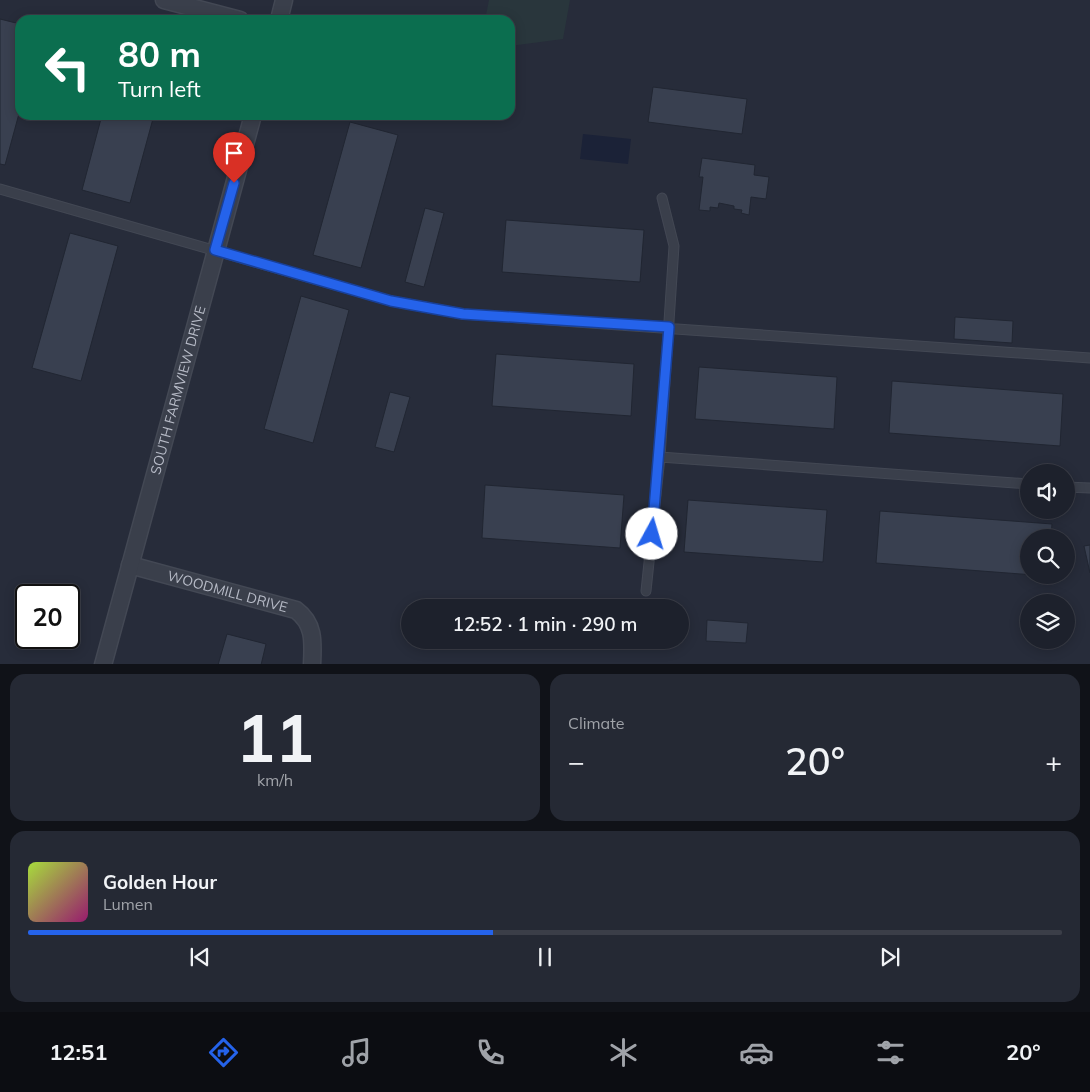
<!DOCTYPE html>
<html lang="en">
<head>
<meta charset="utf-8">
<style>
	:root { --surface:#1d212c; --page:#252934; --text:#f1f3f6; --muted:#a0a3a9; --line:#3b3e48; --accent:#2563eb }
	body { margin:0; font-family:Mulish,sans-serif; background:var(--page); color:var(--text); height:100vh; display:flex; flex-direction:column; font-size:19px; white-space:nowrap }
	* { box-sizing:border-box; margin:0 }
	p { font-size:16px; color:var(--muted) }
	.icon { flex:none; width:28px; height:28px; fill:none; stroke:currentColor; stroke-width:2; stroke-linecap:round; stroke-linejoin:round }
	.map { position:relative; height:664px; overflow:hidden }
	.drawer { display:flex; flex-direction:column; gap:10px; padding:10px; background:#101218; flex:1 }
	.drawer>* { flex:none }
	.banner { position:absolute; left:15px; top:15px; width:500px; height:105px; border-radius:15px; box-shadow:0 2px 12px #0003,0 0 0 1px var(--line); background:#0b6e4f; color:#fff; overflow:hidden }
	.tools { position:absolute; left:1020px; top:464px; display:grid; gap:10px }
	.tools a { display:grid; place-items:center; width:55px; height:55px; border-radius:50%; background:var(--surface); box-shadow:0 2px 12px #0003,0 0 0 1px var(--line); font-size:25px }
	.speed { position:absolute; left:15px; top:584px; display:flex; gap:10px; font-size:25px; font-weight:700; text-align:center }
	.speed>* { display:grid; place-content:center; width:65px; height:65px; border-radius:50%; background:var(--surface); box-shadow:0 2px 12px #0003,0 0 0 1px var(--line); line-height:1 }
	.speed .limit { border:2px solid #111; border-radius:8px; background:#fff; color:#111 }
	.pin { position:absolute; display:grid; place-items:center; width:42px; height:42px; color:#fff; margin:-51px -21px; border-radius:50% 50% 50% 0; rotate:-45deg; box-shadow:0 0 5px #0007 }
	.pin .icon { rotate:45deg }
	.me { position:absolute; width:55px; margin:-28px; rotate:6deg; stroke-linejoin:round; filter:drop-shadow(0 0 4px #0008) }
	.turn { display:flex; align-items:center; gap:18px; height:105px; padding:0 20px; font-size:22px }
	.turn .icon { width:65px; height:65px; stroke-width:2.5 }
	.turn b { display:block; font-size:35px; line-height:42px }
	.big { font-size:38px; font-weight:600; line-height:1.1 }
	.drawer .widget { flex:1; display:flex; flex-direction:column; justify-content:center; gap:8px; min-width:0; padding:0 18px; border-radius:15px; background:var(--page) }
	.drawer .dial { align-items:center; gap:0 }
	.dial b { font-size:65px; line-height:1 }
	.song { display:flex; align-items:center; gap:15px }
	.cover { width:60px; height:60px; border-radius:8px; background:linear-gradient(135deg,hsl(80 70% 55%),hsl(320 70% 35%)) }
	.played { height:5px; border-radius:2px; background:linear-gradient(90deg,var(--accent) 45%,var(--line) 45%) }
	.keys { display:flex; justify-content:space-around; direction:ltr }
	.heat { display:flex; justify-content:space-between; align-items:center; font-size:28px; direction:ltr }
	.drawer .tiles { flex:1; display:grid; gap:10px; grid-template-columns:1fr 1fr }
	.widget:last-child { grid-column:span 2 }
	.trip { position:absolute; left:401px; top:599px; width:288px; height:50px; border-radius:25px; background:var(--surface); box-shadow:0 2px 12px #0003,0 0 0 1px var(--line); font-weight:600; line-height:50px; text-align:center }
	.dock { display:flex; height:80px; justify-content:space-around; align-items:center; background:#0c0d12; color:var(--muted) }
	.dock .icon { width:35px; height:35px }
	.dock .current { color:var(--accent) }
	.dock b { font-size:22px; color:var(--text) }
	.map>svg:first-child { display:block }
	.green { fill:#29363c }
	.water { fill:#1b2237 }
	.building { fill:#394050; stroke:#212632 }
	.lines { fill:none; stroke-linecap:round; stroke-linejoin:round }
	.lane-casing { stroke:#434854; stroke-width:11 }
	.street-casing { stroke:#434854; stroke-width:19 }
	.lane { stroke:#3a3f4b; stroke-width:9 }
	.street { stroke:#3a3f4b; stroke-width:16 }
	.route-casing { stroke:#184099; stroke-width:12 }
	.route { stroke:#2563eb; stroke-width:9 }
	.labels { text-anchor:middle; stroke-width:5; stroke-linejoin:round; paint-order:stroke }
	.street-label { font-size:14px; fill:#b6bac6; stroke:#1f2430 }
</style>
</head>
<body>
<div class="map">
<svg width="1090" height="665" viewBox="0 0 1090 665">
	<rect width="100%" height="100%" fill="#272c3a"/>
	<path class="green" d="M 489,0 L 570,0 L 563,39 L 510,46 L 510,20 L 485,20 Z"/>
	<path class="water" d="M 583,134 L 631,139 L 628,164 L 580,159 Z"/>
	<path class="building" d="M 0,19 L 20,24 L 20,110 L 5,165 L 0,164 Z
		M 653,87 L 747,99 L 742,134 L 648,122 Z
		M 102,115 L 154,115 L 130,203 L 82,190 Z
		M 350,122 L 398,135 L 361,268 L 313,255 Z
		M 702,158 L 755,165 L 754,175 L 769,177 L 766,199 L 751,197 L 749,215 L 741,213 L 742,210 L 734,209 L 734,206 L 719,203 L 718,208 L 710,207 L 710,211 L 699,210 L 703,177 L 699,177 Z
		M 425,208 L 444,213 L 424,287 L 405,282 Z
		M 506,220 L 644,230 L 640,282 L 502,272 Z
		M 70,233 L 118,246 L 81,381 L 32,368 Z
		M 301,296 L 349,310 L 313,443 L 264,429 Z
		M 955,317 L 1013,321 L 1012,343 L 954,339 Z
		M 496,354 L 634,364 L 631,416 L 492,406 Z
		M 699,367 L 837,377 L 834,429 L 695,419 Z
		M 892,381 L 1063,394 L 1060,446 L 889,433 Z
		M 390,392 L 410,397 L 394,452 L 375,447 Z
		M 485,485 L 624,495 L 620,548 L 482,538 Z
		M 688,500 L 827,510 L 823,562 L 684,552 Z
		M 880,511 L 1052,524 L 1051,538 L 1029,538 L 1029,575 L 1047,576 L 876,563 Z
		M 1090,545 L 1090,573 L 1084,546 Z
		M 707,620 L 748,623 L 746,643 L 706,641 Z
		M 227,634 L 266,644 L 261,665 L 218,665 Z"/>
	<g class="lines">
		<defs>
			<path id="lane" d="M 0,189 L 391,301 L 463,314 L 1090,358
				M 660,457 L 1029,484
				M 1066,487 L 1090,488
				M 646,591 L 660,457 L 674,246 L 662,198"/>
			<g id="street">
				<path d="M 164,0 L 240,20"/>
				<path d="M 279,20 L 284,0"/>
				<path id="s1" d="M 130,565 L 296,610 C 315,624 313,643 312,665"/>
				<path id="s2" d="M 103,665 L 253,115"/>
			</g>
		</defs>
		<use href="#lane" class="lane-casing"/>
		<use href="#street" class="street-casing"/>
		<use href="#lane" class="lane"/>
		<use href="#street" class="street"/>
	</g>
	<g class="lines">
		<defs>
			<path id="route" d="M 234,183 L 215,250 L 391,301 L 463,314 L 669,327 L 652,534"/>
		</defs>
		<use href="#route" class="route-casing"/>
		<use href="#route" class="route"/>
	</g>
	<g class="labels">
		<g class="street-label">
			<text dy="5" stroke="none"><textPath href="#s2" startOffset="285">SOUTH FARMVIEW DRIVE</textPath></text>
			<text dy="5" stroke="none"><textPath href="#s1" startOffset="101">WOODMILL DRIVE</textPath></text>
		</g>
	</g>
</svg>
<div class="tools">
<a><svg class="icon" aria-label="sound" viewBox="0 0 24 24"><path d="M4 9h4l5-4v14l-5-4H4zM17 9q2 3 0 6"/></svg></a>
<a><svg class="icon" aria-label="search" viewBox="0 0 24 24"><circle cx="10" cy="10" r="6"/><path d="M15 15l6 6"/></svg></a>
<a><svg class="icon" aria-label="layers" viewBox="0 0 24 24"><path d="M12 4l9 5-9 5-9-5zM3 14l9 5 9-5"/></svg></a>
</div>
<div class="speed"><div class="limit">20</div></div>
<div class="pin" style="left:234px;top:183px;background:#d93025"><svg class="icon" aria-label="arrive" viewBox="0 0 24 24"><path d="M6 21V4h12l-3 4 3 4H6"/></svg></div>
<svg class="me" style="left:652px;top:534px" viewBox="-20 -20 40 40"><circle r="19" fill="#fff"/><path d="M0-13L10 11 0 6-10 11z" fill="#2563eb"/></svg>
<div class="trip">12:52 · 1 min · 290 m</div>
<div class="banner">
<div class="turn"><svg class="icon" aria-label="left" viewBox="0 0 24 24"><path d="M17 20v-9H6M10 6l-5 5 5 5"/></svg><div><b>80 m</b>Turn left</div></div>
</div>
</div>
<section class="drawer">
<div class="tiles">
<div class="widget dial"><b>11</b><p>km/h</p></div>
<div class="widget"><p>Climate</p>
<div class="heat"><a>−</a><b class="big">20°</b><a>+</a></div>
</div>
<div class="widget">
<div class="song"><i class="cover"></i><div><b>Golden Hour</b><p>Lumen</p></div></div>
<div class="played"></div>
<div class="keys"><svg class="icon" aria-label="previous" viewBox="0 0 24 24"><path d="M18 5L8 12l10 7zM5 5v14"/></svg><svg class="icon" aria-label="pause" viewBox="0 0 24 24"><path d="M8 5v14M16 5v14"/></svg><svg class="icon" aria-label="next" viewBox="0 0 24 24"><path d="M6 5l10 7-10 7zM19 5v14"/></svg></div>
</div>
</div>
</section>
<nav class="dock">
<b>12:51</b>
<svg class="icon current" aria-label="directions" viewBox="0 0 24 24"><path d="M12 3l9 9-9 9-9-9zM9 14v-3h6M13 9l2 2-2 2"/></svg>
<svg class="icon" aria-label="music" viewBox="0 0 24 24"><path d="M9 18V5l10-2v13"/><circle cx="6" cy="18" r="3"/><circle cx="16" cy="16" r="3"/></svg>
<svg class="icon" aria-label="phone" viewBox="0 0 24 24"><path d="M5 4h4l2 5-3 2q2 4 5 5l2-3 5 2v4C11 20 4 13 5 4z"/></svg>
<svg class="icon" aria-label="climate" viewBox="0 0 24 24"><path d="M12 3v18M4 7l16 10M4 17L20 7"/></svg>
<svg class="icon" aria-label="car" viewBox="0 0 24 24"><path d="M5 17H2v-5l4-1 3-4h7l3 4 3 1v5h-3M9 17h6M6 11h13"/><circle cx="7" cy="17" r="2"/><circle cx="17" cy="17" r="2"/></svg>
<svg class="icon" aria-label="filters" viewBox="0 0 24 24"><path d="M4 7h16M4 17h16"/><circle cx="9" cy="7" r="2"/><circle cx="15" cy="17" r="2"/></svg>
<b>20°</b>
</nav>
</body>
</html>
